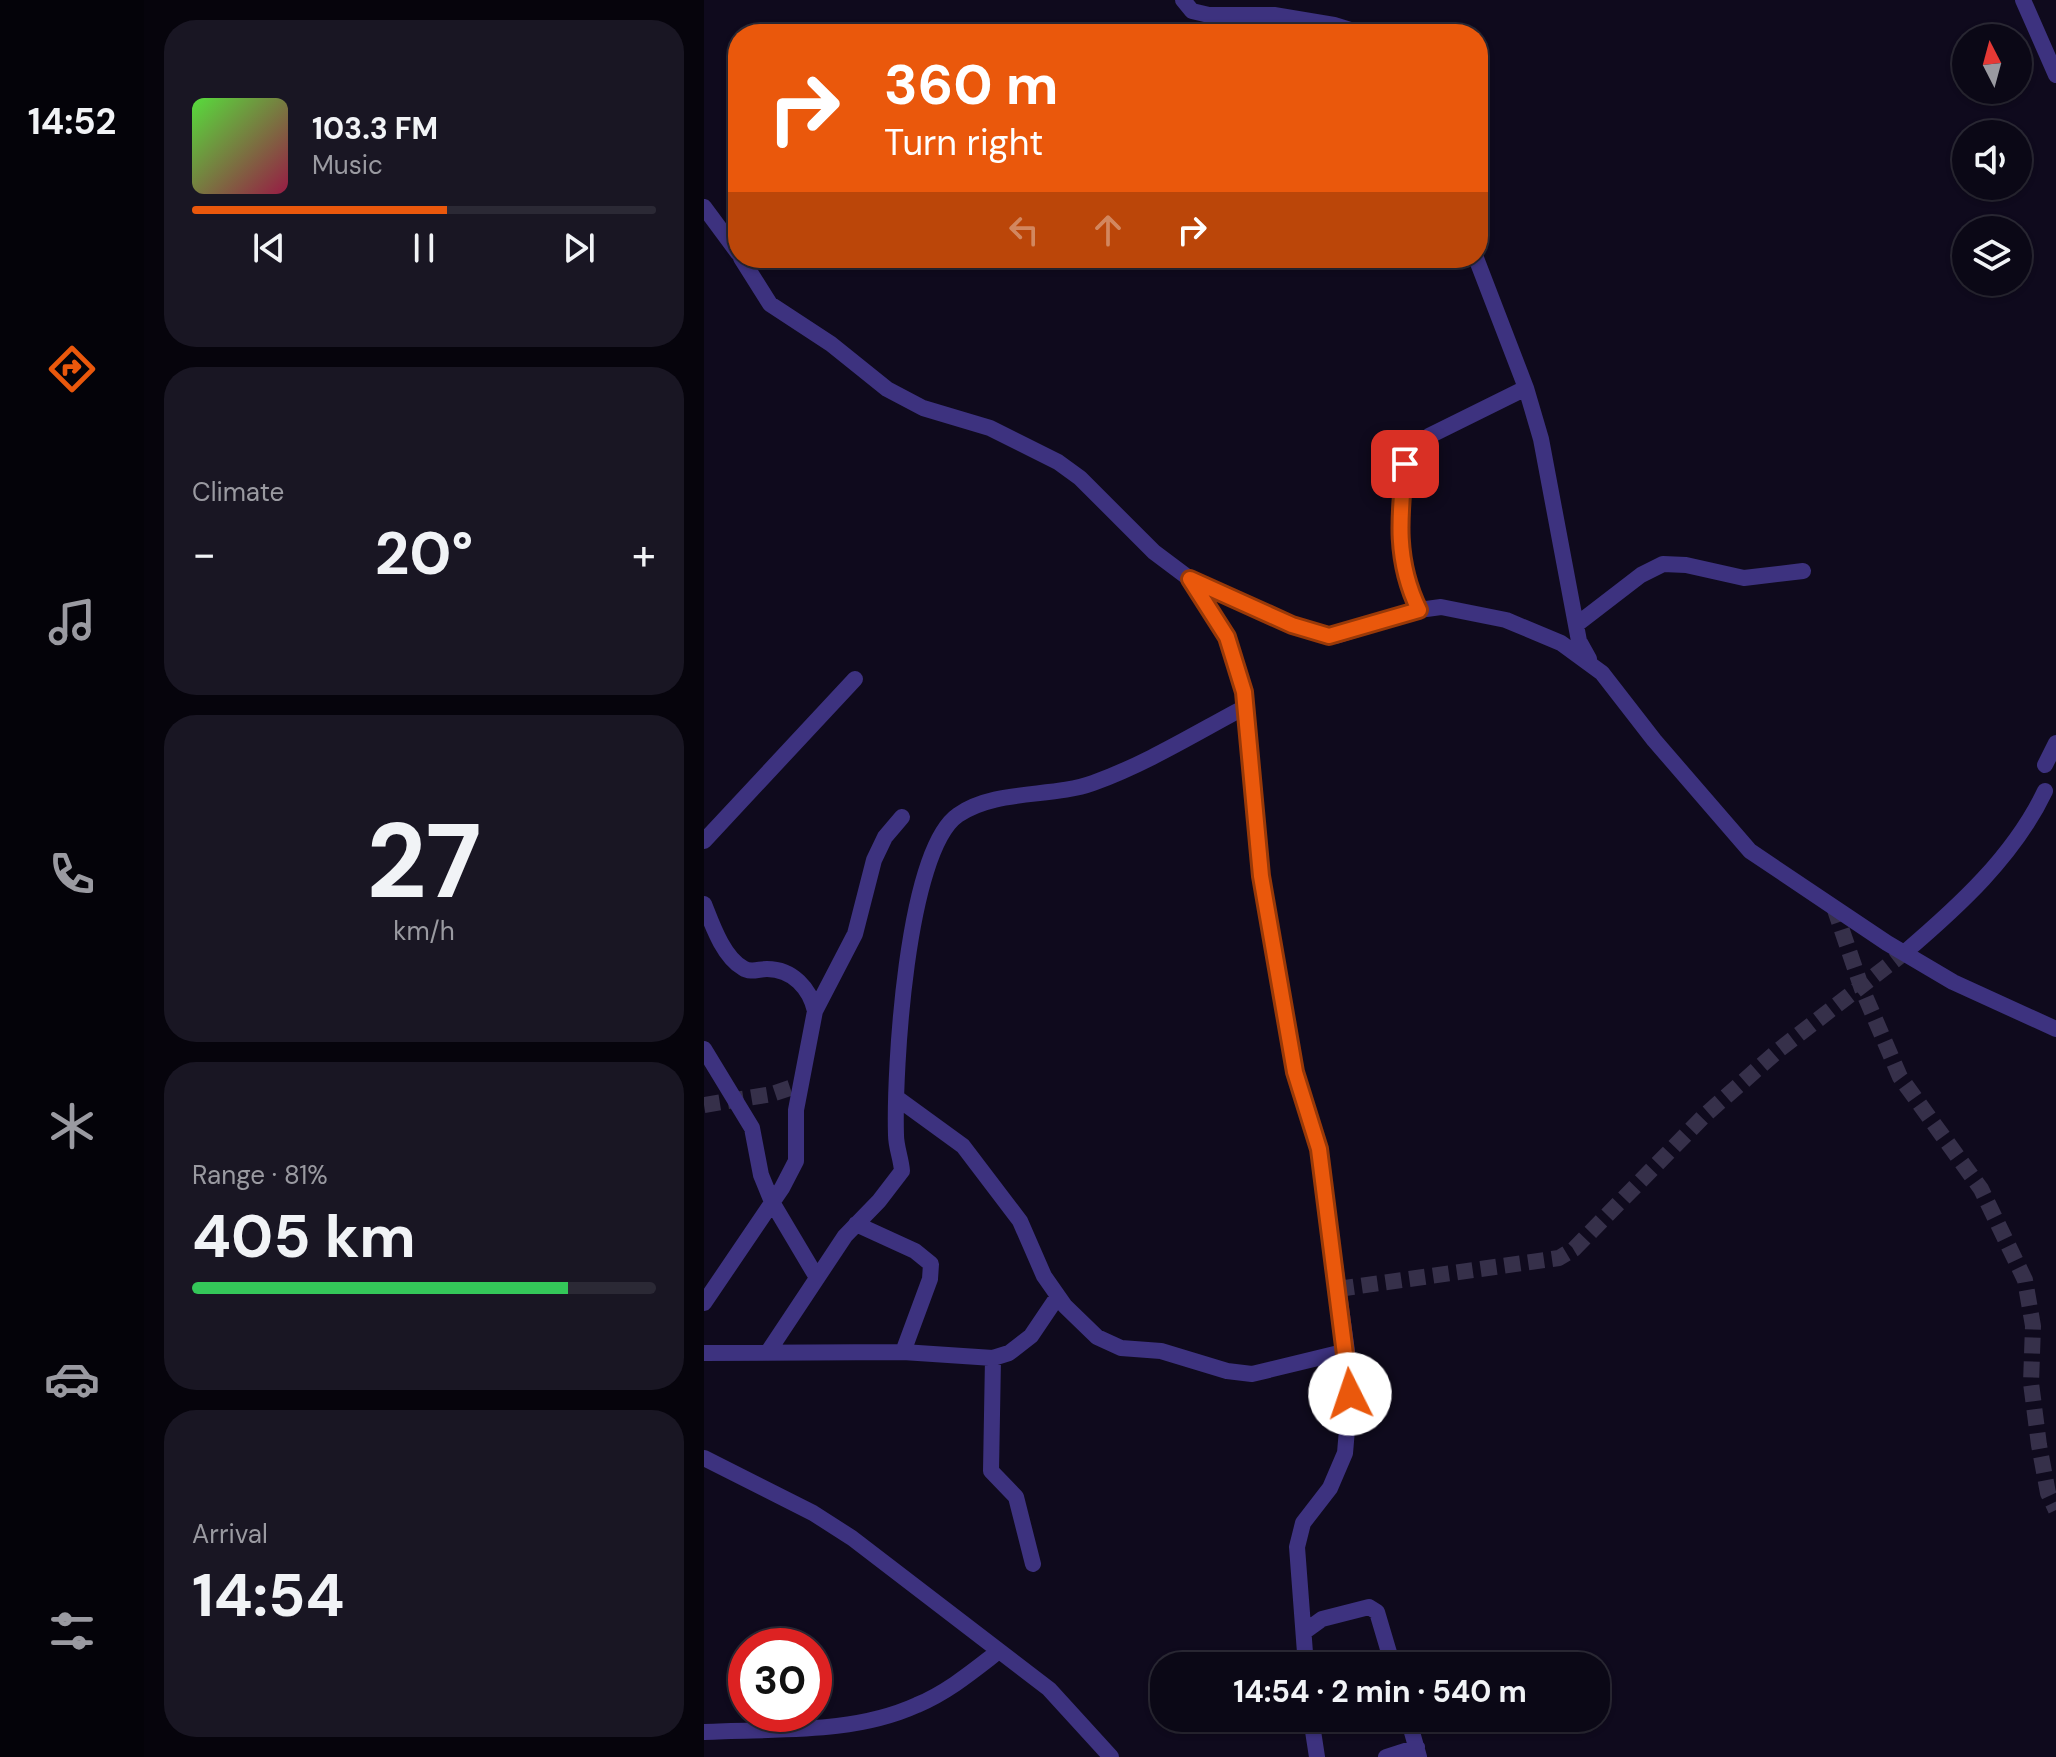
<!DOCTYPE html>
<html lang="en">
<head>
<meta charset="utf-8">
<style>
	:root { --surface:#0b0816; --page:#191623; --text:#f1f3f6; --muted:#9a9aa1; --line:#2b2935; --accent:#ea580c }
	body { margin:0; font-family:"DM Sans",sans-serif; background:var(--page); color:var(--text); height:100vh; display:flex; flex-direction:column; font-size:30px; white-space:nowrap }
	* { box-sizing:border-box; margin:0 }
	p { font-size:26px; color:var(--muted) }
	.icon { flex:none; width:44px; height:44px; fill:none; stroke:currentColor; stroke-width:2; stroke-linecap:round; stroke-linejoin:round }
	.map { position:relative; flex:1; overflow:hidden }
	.drawer { display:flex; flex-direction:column; gap:20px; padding:20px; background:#06040c; width:560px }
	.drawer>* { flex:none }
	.top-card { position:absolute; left:24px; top:24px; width:760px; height:244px; border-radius:32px; box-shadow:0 2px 6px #0004,0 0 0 2px var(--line); background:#ea580c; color:#fff; overflow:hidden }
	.needle { width:52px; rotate:354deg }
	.fabs { position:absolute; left:1248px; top:24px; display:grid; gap:16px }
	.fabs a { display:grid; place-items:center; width:80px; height:80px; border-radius:50%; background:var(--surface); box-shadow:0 2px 6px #0004,0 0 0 2px var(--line); font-size:40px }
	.speed { position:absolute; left:24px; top:1628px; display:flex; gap:16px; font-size:40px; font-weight:700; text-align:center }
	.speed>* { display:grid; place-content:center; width:104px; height:104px; border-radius:50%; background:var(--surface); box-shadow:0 2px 6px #0004,0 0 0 2px var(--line); line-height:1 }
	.speed .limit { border:12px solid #d22; background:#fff; color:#111 }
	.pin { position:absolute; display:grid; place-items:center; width:68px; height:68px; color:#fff; margin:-34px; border-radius:16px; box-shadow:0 4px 12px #0006 }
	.me { position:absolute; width:88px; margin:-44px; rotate:356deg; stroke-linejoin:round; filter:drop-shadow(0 0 6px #0008) }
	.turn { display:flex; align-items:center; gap:28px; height:168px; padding:0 24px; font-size:36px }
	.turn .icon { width:104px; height:104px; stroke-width:2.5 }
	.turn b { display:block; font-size:56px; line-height:68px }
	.lanes { display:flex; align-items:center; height:76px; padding:0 24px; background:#0003; justify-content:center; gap:40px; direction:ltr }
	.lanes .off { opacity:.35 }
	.big { font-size:60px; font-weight:700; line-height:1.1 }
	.drawer .card { flex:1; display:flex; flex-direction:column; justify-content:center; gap:12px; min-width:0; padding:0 28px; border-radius:32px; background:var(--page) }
	.drawer .dial { align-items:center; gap:0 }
	.dial b { font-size:104px; line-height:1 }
	.song { display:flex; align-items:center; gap:24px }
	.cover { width:96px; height:96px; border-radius:12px; background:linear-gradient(135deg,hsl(110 70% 55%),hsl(340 70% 35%)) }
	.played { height:8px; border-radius:4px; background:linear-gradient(90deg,var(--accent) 55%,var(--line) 55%) }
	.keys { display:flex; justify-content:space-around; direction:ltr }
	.heat { display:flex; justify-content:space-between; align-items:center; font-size:44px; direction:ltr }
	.charge { height:12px; border-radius:6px; background:linear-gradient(90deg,#34c759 81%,var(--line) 0) }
	.trip { position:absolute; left:446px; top:1652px; width:460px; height:80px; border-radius:32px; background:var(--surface); box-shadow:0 2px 6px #0004,0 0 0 2px var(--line); font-weight:700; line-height:80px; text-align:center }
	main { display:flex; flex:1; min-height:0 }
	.tab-bar { display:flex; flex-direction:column; width:144px; justify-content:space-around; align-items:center; background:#040309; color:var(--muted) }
	.tab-bar .icon { width:56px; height:56px }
	.tab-bar .selected { color:var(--accent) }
	.tab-bar b { font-size:36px; color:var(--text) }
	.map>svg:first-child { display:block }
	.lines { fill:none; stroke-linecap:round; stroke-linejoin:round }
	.street-tunnel { stroke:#36304a; stroke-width:16; stroke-dasharray:16 8; stroke-linecap:butt }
	.street { stroke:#3d327f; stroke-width:16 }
	.route-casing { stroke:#983908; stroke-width:20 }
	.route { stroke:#ea580c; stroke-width:14 }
</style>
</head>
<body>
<main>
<nav class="tab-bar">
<b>14:52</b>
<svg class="icon selected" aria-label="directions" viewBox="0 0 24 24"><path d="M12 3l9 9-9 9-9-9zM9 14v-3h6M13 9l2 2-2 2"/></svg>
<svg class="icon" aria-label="music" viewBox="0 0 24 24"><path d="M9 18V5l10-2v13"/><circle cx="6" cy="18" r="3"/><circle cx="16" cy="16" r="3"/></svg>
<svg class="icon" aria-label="phone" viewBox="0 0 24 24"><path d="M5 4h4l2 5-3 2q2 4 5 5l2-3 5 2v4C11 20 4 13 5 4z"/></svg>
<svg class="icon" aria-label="climate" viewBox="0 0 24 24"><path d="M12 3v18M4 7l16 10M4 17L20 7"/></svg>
<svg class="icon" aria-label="car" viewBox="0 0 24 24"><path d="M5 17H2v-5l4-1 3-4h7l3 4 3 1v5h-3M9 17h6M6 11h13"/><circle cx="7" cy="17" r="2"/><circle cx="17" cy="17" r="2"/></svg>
<svg class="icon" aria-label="filters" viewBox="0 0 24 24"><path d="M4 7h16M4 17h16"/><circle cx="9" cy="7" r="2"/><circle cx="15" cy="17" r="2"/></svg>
</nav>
<section class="drawer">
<div class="card">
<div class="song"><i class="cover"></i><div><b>103.3 FM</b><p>Music</p></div></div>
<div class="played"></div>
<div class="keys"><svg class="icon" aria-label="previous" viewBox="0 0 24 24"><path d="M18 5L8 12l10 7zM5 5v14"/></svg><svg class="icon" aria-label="pause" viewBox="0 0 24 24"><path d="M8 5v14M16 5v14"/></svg><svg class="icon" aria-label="next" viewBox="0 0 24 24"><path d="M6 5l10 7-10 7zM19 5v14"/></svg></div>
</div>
<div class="card"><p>Climate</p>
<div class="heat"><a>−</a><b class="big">20°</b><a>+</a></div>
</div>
<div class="card dial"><b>27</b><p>km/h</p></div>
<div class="card"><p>Range · 81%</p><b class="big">405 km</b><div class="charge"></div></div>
<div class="card"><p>Arrival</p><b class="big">14:54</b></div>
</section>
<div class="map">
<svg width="1352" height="1757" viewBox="0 0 1352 1757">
	<rect width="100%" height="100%" fill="#0f0a1d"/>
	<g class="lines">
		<path class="street-tunnel" d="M 1130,907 L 1158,989 L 1196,1077 L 1277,1189 L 1321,1280 L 1329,1326 L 1327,1383 L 1335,1445 L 1344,1493 L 1352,1510
			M 0,1105 L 68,1094 L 95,1085
			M 634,1289 L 855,1258 L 870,1249 L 1001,1115 L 1076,1049 L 1200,953"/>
		<path class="street" d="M 479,0 L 488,11 L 505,15 L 570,15 L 630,25 L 659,34
			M 1319,0 L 1352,75
			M 0,207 L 34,253
			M 37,258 L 66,304 L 127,344 L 183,389 L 219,408 L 286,428 L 354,462 L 376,478 L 450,552 L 486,579 L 588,625 L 631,636 L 715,610 L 737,607 L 802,620 L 857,643 L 898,673 L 950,740 L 1046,851 L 1183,943 L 1249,982 L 1352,1029
			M 772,258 L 822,388 L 837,439 L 875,641 L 885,659
			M 486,579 L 523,637 L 540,692 L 557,876 L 591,1072 L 615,1149 L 643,1351 L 646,1394 L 641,1453 L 626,1488 L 599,1523 L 593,1547 L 602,1666
			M 715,610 C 692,562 691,504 703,453 L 725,436 L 822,388
			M 872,625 L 937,575 L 959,564 L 982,565 L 1040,578 L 1099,571
			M 1341,765 L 1352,743
			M 0,841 L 151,679
			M 0,904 C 8,924 19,957 39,968 C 46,973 55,969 63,969 C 89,969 106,989 111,1011
			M 1200,953 C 1255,906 1310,856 1341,791
			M 0,1049 L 48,1128 L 57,1175 L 68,1202 L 112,1276
			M 193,1098 L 259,1146 L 316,1221 L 340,1276 L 361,1306 L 393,1337 L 417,1348 L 457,1351 L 523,1371 L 548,1374 L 643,1351
			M 152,1224 L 211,1251 L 227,1264 L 226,1279 L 199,1352
			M 0,1303 L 78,1188 L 92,1161 L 92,1110 L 111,1011 L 151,934 L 170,860 L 181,837 L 198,817
			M 64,1352 L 141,1236 L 175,1201 L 198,1171 C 197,1158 192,1147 192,1135 C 190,1072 202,851 254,815 C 291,789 348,798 389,783 C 442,764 492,733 541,707
			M 0,1353 L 199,1352 L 289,1358 L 305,1353 L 327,1336 L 354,1296
			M 289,1358 L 287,1471 L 312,1497 L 329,1564
			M 0,1458 L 109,1513 L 148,1538 L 345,1689 L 407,1757
			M 600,1632 L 618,1619 L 665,1607 L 673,1612 L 689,1666
			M 607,1718 L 613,1757
			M 704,1718 L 715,1757
			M 0,1732 C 70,1728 147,1735 213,1705 C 244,1692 269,1671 295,1651
			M 682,1757 L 713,1747"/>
	</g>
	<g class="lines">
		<defs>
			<path id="route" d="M 646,1394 L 615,1149 L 591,1072 L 557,876 L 540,692 L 523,637 L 486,579 L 588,625 L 625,636 L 715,610 C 691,561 695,517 701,464"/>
		</defs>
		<use href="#route" class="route-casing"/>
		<use href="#route" class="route"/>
	</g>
</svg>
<div class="fabs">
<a><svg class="needle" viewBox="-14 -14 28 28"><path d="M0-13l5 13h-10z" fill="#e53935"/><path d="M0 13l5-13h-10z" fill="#9a9aa1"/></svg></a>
<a><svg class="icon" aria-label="sound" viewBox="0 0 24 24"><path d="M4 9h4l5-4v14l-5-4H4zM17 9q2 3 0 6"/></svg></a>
<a><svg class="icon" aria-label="layers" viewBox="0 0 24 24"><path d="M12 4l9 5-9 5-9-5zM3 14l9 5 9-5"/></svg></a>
</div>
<div class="speed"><div class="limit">30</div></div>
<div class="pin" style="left:701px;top:464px;background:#d93025"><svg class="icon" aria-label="arrive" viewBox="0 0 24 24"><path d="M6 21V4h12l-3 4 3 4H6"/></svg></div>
<svg class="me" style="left:646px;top:1394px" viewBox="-20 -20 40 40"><circle r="19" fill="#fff"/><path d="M0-13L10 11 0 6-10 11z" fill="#ea580c"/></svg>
<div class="trip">14:54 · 2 min · 540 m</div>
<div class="top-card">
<div class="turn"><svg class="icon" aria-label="right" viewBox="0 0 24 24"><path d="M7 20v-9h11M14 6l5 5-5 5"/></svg><div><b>360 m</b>Turn right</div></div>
<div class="lanes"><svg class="icon off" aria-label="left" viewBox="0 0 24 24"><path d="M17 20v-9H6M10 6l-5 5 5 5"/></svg><svg class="icon off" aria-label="ahead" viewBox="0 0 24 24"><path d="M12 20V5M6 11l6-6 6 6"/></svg><svg class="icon" aria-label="right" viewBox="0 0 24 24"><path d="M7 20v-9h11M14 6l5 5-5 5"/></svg></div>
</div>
</div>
</main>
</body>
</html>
